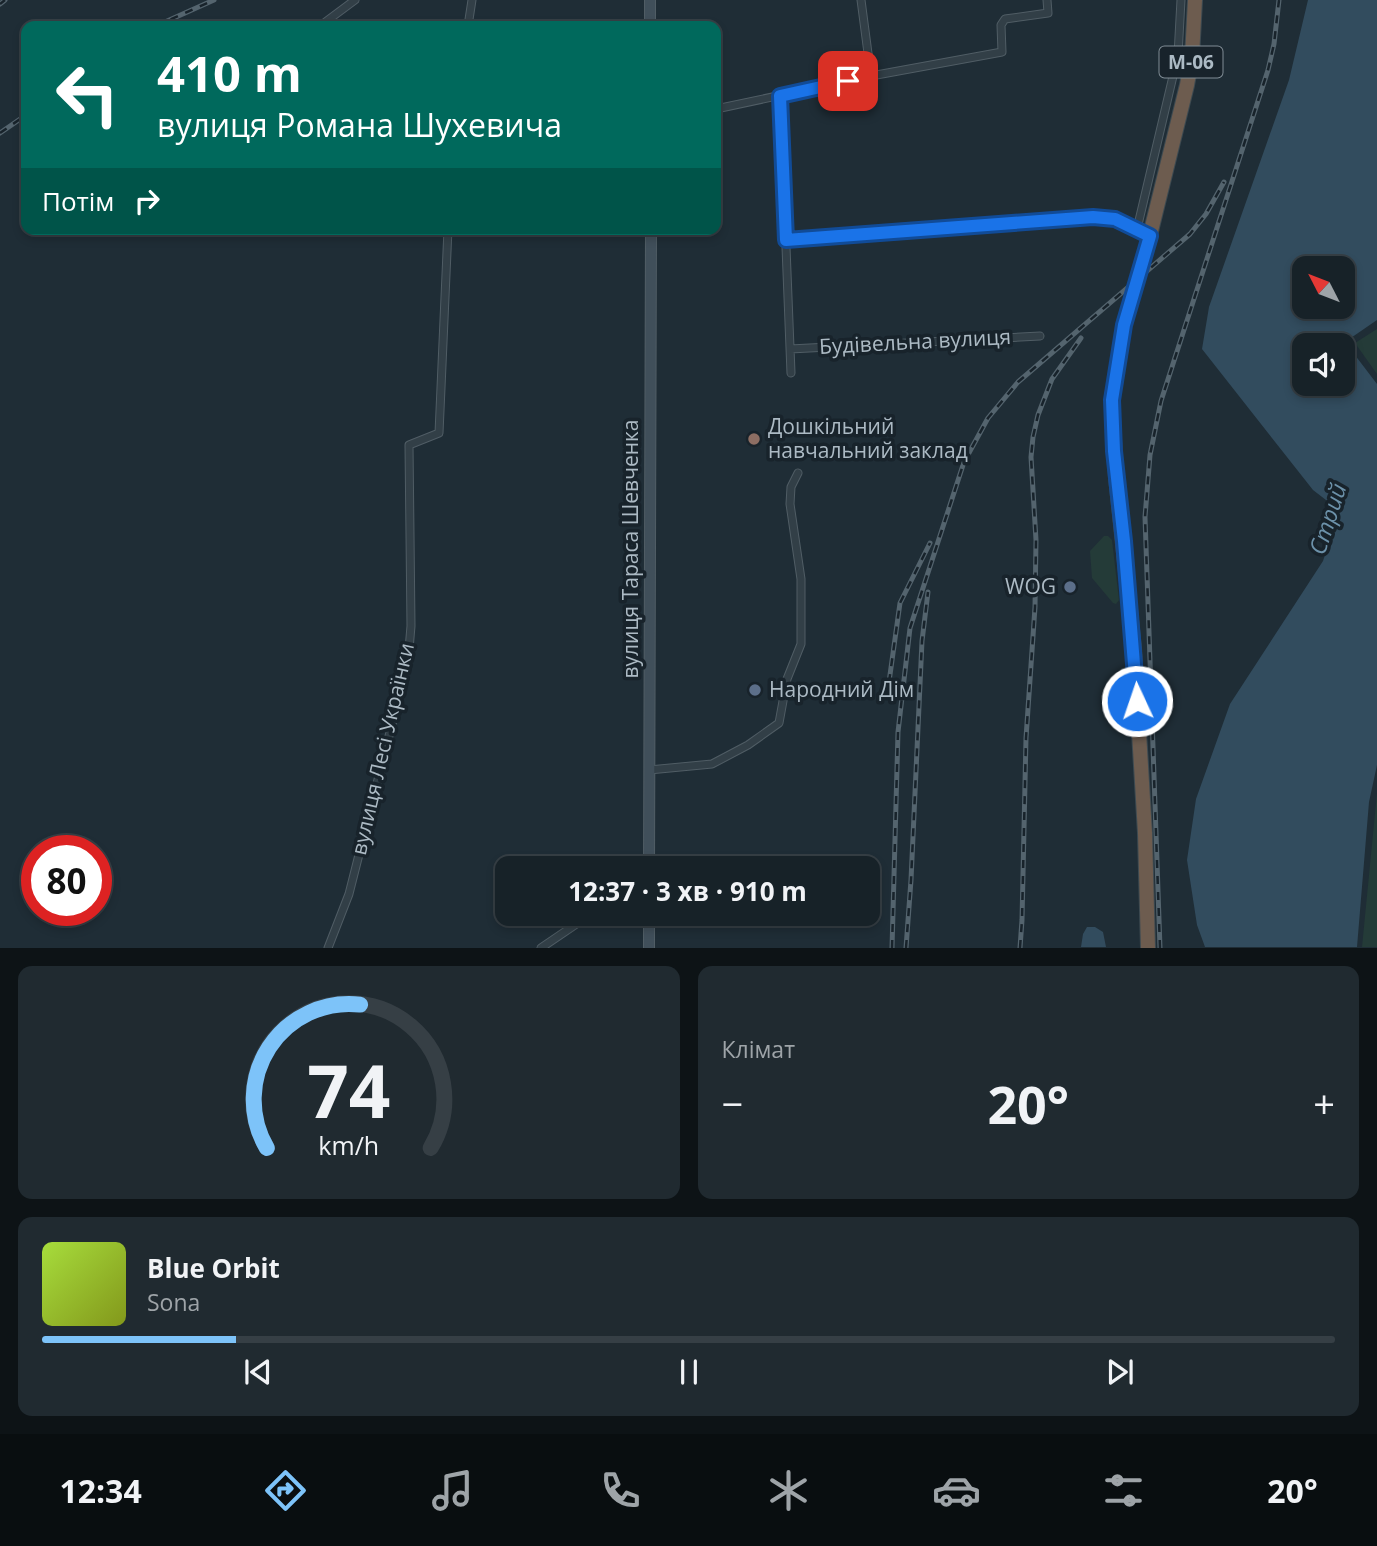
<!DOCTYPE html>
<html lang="uk">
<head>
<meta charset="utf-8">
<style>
	:root { --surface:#172228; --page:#202a30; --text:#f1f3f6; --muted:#9ea4a8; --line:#363f45; --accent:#7dc3f9 }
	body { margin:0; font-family:"Open Sans",sans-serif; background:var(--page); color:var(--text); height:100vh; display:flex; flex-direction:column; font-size:26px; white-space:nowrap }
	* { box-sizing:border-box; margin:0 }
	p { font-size:23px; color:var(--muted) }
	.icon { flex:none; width:38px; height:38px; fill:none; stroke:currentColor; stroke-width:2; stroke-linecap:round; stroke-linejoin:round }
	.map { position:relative; height:948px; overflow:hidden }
	.details { display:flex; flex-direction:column; gap:18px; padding:18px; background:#0d1316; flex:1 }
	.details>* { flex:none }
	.banner { position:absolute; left:21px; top:21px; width:700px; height:214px; border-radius:14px; box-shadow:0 4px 10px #0003,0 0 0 2px var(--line); background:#00695c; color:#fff; overflow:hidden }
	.needle { width:46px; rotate:312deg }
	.buttons { position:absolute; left:1292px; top:256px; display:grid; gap:14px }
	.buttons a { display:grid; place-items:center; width:63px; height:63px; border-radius:14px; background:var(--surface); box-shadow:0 4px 10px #0003,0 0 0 2px var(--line); font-size:35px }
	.speed { position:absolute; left:21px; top:835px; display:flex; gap:14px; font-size:35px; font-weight:700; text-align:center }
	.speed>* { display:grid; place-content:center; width:91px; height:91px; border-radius:50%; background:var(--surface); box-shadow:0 4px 10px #0003,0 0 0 2px var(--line); line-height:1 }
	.speed .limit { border:10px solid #d22; background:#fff; color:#111 }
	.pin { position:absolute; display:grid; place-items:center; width:60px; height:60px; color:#fff; margin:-30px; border-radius:14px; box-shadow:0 4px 10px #0006 }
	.me { position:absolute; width:77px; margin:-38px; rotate:357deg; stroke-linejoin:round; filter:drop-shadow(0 0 5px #0008) }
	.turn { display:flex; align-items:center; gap:24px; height:147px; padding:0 21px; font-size:32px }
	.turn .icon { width:91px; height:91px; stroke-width:2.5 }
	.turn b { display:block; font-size:49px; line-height:60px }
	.then { display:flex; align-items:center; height:66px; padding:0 21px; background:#0003; gap:14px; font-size:26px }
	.big { font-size:52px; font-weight:700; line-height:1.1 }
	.details .tile { flex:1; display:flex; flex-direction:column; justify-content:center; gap:10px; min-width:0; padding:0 24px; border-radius:14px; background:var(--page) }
	.details .dial { align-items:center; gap:0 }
	.dial svg { height:182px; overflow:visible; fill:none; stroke:var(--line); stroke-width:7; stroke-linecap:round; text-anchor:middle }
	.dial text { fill:var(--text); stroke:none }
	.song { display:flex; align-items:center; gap:21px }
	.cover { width:84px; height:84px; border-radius:10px; background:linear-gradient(135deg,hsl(80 70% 55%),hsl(70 70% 35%)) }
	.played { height:7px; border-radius:4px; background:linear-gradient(90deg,var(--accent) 15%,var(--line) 15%) }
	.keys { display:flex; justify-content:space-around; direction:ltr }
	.heat { display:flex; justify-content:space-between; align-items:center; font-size:38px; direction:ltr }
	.details .tiles { flex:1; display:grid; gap:18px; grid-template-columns:1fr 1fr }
	.tile:last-child { grid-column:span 2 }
	.trip { position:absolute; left:495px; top:856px; width:385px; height:70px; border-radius:14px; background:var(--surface); box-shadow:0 4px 10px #0003,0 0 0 2px var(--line); font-weight:700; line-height:70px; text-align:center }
	.tabs { display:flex; height:112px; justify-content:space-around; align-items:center; background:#090e10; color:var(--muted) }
	.tabs .icon { width:49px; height:49px }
	.tabs .selected { color:var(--accent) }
	.tabs b { font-size:32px; color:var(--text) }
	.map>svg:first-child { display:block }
	.green { fill:#243b38 }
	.water { fill:#324c5e; fill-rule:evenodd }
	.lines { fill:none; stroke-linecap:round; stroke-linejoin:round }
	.street-casing { stroke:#505d65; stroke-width:9 }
	.secondary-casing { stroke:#505d65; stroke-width:12 }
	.highway-casing { stroke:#3d4a51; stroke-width:16 }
	.street { stroke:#323f47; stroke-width:7 }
	.secondary { stroke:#404f5a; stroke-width:10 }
	.highway { stroke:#6d5c4f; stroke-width:14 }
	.rail-casing { stroke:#54646e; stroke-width:5 }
	.rail { stroke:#18232b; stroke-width:2.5; stroke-dasharray:8; stroke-linecap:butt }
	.route-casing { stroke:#114b97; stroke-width:18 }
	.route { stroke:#1a73e8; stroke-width:12 }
	.education-dot { fill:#8d6e63; stroke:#18232b; stroke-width:2.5 }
	.service-dot { fill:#5c6f8a; stroke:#18232b; stroke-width:2.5 }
	.labels { text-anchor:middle; stroke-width:7; stroke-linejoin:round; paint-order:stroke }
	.shield { fill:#18232b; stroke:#808d96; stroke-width:2 }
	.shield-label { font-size:19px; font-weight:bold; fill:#acbac4 }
	.street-label { font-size:21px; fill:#acbac4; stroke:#18232b }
	.poi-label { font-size:21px; fill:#acbac4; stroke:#18232b; text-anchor:start }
	.water-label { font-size:23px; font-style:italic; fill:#6c91a9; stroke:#18232b }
</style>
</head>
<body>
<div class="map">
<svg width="1377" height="948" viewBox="0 0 1377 948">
	<rect width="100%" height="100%" fill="#1f2d36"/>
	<path class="green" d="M 1377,329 L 1377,374 L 1355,343 Z
		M 1104,536 L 1108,536 L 1112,540 L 1119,600 L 1116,604 L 1113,603 L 1092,578 L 1090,551 Z
		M 1377,791 L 1377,947 L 1362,947 L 1377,793 Z"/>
	<path class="water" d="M 1308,0 L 1377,0 L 1377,320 L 1345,342 L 1377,384 L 1377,765 L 1369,802 L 1357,947 L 1205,947 L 1197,925 L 1187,860 L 1196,799 L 1230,704 L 1323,561 L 1337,518 L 1326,500 L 1313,490 L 1202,349 L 1209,307 L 1289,80 ZM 1304,268 L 1342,268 L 1342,306 L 1304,306 ZM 1304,345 L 1342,345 L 1342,383 L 1304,383 Z
		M 1087,927 L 1095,927 L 1103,932 L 1106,947 L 1081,947 L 1083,934 Z"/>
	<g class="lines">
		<defs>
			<path id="street" d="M 861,0 L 871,76
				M 320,26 L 355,0
				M 468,26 L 472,0
				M 780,96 L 791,373
				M 716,109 L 871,76 L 1002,52 L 1001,25 L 1005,19 L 1048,13 L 1047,0
				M 1137,229 L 1178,55 L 1181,0
				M 787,240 L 1093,217 L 1115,219 L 1150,235
				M 790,349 L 1040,336
				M 649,770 L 712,764 L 748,745 L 779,723 L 787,679 L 801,644 L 801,579 L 790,504 L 791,487 L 798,473
				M 328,948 L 349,894 L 408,661 L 411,626 L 409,445 L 439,433 L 448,229
				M 541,948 L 591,914"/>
			<path id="secondary" d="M 650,0 L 650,26
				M 649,868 L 651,229
				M 649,914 L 649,948"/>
			<path id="highway" d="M 1148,948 L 1145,833 L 1134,648 L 1116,478 L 1112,400 L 1124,325 L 1150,235 L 1187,85 L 1192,57 L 1195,0"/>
		</defs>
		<use href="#street" class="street-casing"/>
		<use href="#secondary" class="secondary-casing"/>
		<use href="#highway" class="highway-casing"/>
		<use href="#street" class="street"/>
		<use href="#secondary" class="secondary"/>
		<use href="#highway" class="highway"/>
		<defs>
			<path id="rail" d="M 0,4 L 5,0
				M 156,26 L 214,0
				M 0,133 L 26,115
				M 889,682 L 900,603 L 930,543
				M 892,948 L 898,732 L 910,628 L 964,462 L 988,418 L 1018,382 L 1190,234 L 1206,214 L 1224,182
				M 906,948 L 911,880 L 922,641 L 928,592
				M 1020,948 L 1022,920 L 1026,738 L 1035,607 L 1036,540 L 1031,457 L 1033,437 L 1038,415 L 1052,379 L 1081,338
				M 1160,948 L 1145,517 L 1150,455 L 1161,401 L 1268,70 L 1274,44 L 1279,0"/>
		</defs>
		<use href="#rail" class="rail-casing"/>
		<use href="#rail" class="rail"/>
	</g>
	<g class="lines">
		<defs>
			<path id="route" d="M 848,81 L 780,96 L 786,240 L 1093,217 L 1115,219 L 1150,236 L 1124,325 L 1112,400 L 1114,451 L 1124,541 L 1137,701"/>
		</defs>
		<use href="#route" class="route-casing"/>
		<use href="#route" class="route"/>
	</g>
	<circle class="education-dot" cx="754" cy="439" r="7"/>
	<g class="service-dot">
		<circle cx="1070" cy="587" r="7"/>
		<circle cx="755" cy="690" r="7"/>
	</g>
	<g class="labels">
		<rect class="shield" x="1159.5" y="46.5" width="63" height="31" rx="5"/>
		<g class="shield-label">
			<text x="1191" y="69">М-06</text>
		</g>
		<g class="street-label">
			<text transform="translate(915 342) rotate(-3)" y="7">Будівельна вулиця</text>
			<text transform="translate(631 549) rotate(-90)" y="7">вулиця Тараса Шевченка</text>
			<text transform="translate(383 749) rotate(-77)" y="7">вулиця Лесі Українки</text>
		</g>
		<g class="poi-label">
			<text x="768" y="434">Дошкільний<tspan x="768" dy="24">навчальний заклад</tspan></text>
			<text x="1056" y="594" text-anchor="end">WOG</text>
			<text x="769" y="697">Народний Дім</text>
		</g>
		<g class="water-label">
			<text transform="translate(1328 519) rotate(-72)" y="8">Стрий</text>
		</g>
	</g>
</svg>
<div class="buttons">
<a><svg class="needle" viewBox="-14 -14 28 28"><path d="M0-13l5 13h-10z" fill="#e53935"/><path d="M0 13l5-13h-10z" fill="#9ea4a8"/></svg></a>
<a><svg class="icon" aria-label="sound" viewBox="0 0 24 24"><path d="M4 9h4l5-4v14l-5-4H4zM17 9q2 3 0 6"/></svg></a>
</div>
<div class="speed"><div class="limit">80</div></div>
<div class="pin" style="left:848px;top:81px;background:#d93025"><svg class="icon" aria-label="arrive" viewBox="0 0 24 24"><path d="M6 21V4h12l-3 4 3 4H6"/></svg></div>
<svg class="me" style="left:1137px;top:701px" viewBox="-20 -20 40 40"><circle r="17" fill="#1a73e8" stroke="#fff" stroke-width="3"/><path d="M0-11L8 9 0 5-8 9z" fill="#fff"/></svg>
<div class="trip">12:37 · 3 хв · 910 m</div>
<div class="banner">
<div class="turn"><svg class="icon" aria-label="left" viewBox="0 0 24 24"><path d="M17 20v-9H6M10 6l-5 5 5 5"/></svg><div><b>410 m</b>вулиця Романа Шухевича</div></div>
<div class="then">Потім<svg class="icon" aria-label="right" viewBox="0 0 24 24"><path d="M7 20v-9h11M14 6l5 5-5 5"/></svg></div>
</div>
</div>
<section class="details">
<div class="tiles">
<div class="tile dial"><svg viewBox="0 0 100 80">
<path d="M14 69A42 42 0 1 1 86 69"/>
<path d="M14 69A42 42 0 0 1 55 6" stroke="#7dc3f9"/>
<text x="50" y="56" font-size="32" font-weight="700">74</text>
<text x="50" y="72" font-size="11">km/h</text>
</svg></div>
<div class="tile"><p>Клімат</p>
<div class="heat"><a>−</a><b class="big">20°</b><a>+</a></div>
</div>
<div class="tile">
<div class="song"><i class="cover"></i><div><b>Blue Orbit</b><p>Sona</p></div></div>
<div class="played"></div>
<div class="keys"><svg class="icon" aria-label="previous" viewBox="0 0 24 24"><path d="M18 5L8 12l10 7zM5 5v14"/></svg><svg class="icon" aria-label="pause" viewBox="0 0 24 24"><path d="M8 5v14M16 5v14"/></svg><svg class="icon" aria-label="next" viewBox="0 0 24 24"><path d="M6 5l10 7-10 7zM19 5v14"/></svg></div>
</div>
</div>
</section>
<nav class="tabs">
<b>12:34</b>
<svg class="icon selected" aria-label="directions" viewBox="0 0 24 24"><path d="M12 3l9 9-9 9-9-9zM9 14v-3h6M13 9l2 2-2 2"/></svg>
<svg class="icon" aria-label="music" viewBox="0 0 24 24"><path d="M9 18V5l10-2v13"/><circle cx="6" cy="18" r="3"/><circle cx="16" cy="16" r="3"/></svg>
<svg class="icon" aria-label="phone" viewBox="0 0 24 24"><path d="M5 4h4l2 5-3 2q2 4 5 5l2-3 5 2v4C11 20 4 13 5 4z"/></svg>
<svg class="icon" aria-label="climate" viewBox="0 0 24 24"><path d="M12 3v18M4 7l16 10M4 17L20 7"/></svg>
<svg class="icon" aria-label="car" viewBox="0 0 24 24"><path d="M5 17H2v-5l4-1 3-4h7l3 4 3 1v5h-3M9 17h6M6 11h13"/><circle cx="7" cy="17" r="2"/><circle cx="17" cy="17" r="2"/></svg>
<svg class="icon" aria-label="filters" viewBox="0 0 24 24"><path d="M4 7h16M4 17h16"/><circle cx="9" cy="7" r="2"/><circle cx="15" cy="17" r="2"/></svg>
<b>20°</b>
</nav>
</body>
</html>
